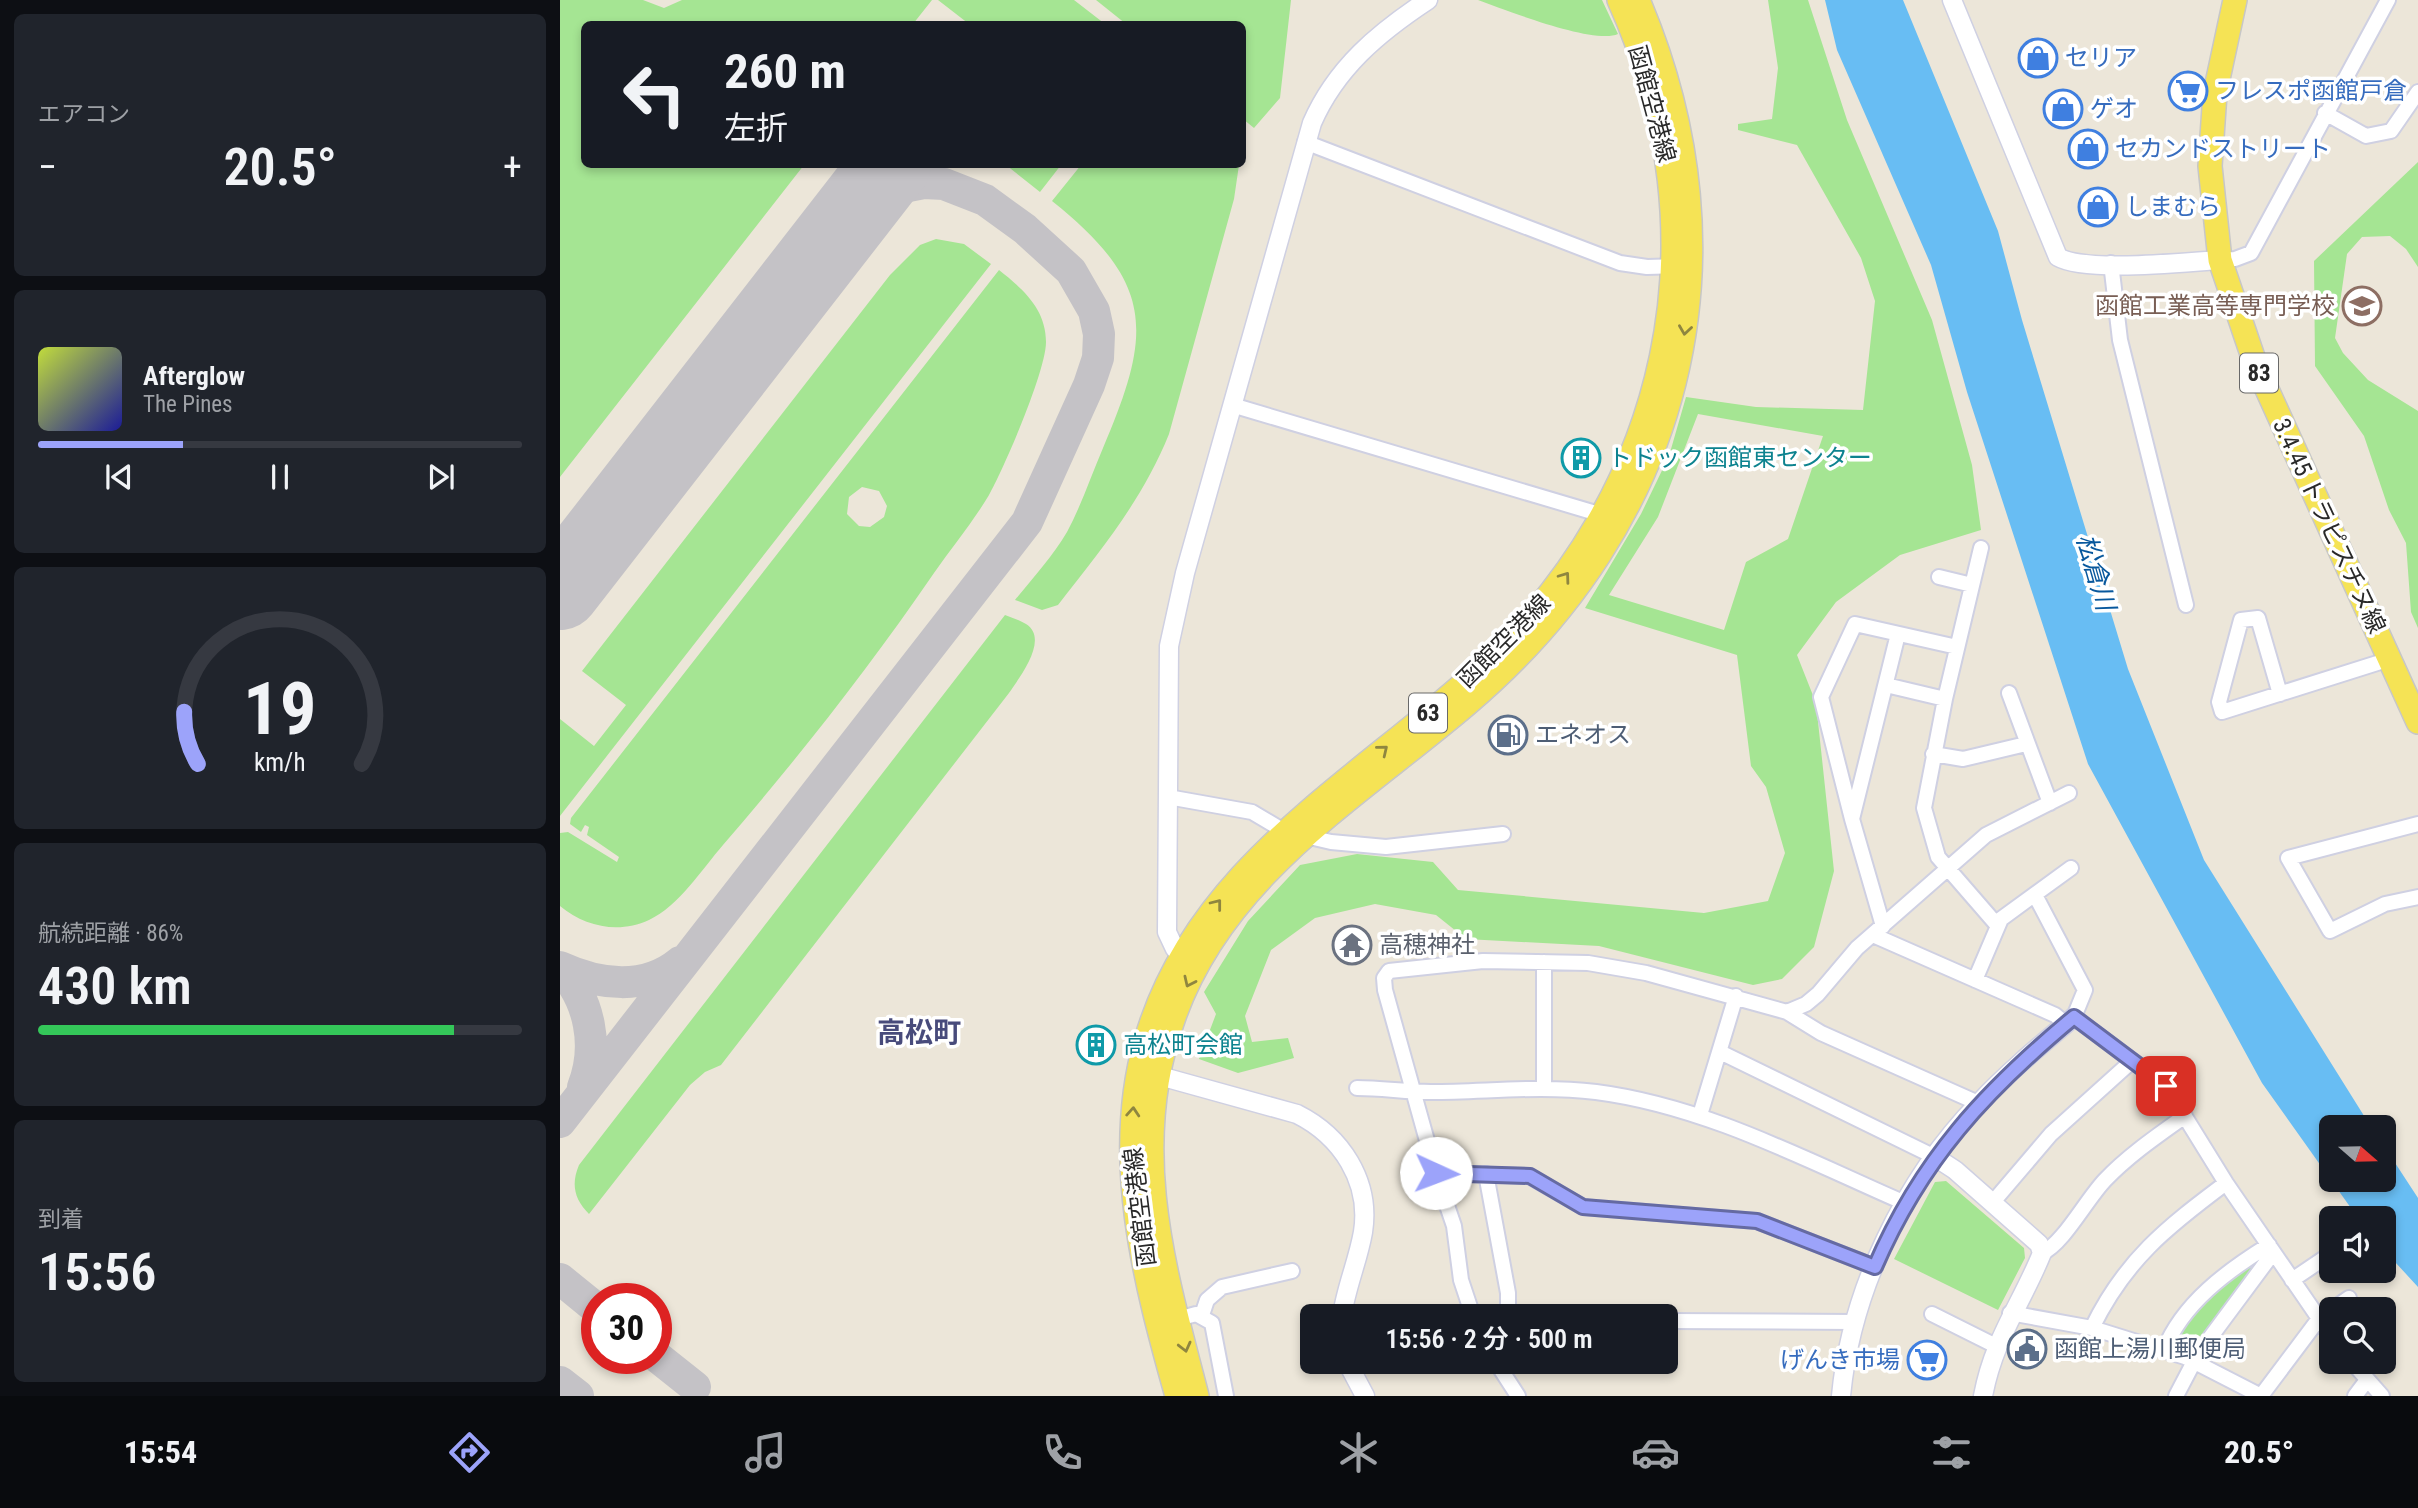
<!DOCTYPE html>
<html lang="ja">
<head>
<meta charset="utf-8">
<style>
	:root { --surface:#171b24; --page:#20242c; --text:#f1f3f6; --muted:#9ea1a6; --line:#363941; --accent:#9ca3fa }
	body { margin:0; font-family:"Roboto Condensed","Noto Sans JP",sans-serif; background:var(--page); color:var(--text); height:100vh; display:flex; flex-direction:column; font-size:26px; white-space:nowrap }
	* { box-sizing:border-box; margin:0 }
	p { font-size:23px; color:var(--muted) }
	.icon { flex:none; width:38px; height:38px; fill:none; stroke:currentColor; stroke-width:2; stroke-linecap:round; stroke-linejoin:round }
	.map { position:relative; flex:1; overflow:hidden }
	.panel { display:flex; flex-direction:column; gap:14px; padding:14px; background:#0d0f14; width:560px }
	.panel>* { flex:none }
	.top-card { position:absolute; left:21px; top:21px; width:665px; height:147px; border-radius:10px; box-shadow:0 4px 10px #0003; background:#171b24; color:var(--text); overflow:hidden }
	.needle { width:46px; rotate:110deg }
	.tools { position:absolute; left:1759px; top:1115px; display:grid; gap:14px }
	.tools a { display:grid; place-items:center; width:77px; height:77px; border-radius:10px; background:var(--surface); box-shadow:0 4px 10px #0003; font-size:35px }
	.speed { position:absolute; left:21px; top:1283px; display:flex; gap:14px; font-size:35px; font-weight:700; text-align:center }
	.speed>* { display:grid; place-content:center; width:91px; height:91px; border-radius:50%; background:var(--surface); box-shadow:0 4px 10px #0003; line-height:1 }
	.speed .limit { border:10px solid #d22; background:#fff; color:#111 }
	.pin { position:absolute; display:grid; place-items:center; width:60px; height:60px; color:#fff; margin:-30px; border-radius:14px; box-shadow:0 4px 10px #0006 }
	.me { position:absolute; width:77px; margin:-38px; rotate:92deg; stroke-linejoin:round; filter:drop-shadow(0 0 5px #0008) }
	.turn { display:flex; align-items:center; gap:24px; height:147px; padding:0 28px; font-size:32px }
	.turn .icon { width:91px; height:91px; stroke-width:2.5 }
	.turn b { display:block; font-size:49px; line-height:60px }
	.big { font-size:52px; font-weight:600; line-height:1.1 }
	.panel .card { flex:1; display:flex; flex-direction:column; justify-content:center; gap:10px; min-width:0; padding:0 24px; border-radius:10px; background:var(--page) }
	.panel .dial { align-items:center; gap:0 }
	.dial svg { height:182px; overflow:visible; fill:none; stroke:var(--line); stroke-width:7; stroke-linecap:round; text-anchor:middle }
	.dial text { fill:var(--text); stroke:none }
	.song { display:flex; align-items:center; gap:21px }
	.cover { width:84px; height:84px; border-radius:10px; background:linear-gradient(135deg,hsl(70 70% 55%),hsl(240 70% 35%)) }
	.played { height:7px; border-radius:4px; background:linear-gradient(90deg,var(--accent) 30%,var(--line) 30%) }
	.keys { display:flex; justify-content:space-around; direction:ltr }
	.heat { display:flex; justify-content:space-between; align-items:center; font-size:38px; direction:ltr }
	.charge { height:10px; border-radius:5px; background:linear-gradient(90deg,#34c759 86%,var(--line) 0) }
	.trip { position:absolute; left:740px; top:1304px; width:378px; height:70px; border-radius:10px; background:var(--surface); box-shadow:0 4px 10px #0003; font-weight:600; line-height:70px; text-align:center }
	.dock { display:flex; height:112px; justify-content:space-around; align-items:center; background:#090b0e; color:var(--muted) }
	.dock .icon { width:49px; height:49px }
	.dock .current { color:var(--accent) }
	.dock b { font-size:32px; color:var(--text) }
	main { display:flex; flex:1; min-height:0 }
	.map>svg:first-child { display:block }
	.green { fill:#a5e593; fill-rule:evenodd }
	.water { fill:#68bdf3 }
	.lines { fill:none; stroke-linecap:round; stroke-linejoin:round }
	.taxiway { stroke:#c4c2c6; stroke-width:32 }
	.runway { stroke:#c4c2c6; stroke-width:80 }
	.minor-casing { stroke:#cfd0e2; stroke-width:18 }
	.tertiary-casing { stroke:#cfd0e2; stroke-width:21 }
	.primary-casing { stroke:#c7c7c7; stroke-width:26 }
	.minor { stroke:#fff; stroke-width:14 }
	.tertiary { stroke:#fff; stroke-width:18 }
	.primary { stroke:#f5e355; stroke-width:23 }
	.oneway { stroke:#8f863f }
	.route-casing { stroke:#656aa2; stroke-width:18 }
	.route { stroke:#9ca3fa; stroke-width:12 }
	.labels { text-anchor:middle; stroke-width:7; stroke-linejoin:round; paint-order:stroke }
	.shield { fill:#fff; stroke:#696969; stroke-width:2 }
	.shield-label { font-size:23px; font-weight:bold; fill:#292929 }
	.shop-label { font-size:24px; fill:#366cbe; stroke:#fff; text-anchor:start }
	.street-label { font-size:24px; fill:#292929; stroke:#fff }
	.education-label { font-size:24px; fill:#785e54; stroke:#fff; text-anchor:end }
	.culture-label { font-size:24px; fill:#0d838f; stroke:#fff; text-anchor:start }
	.service-label { font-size:24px; fill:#4e5e75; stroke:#fff; text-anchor:start }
	.worship-label { font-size:24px; fill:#5b616d; stroke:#fff; text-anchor:start }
	.water-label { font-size:26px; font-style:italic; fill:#08589d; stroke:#fff }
	.quarter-label { font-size:28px; font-weight:bold; fill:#484b7b; stroke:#fff }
</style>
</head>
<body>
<main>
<section class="panel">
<div class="card"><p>エアコン</p>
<div class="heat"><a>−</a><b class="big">20.5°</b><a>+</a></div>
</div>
<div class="card">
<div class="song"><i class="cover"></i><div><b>Afterglow</b><p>The Pines</p></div></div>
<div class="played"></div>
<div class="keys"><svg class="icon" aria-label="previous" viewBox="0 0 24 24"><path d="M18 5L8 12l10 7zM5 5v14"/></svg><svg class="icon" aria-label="pause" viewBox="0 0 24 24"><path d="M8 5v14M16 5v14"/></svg><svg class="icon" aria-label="next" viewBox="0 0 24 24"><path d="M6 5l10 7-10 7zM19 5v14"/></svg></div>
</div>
<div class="card dial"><svg viewBox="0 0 100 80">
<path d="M14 69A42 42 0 1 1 86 69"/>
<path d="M14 69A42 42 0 0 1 8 46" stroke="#9ca3fa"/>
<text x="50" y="56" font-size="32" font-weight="700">19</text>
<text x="50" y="72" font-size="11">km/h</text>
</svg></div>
<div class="card"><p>航続距離 · 86%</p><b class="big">430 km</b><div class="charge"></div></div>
<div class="card"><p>到着</p><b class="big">15:56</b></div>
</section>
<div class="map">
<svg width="1858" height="1396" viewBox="0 0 1858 1396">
	<rect width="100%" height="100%" fill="#ece6d9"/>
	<path class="green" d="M 0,0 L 83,0 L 104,8 L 122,0 L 372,0 L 353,24 L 24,24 L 24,164 L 244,165 L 0,477 Z
		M 378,0 L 514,0 L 545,24 L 409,24 Z
		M 536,0 L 731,0 L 720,98 L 694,128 L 683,119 L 682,24 L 566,24 Z
		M 918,0 L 1042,0 L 1058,34 C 1035,45 945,10 918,0 Z
		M 1208,0 L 1248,0 L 1287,120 L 1372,320 L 1412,465 L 1421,530 L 1340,555 L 1276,602 L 1237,655 L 1256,703 L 1274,871 L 1254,947 L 1222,979 L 1193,985 L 1039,946 L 906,939 L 876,915 L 815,904 L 755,918 L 711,950 L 685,1016 L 692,1042 L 728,1038 L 734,1058 L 678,1073 L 639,1059 L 656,1014 L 644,992 L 688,921 L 740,865 L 797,854 L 873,862 L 898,890 L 1144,913 L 1208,901 L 1225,853 L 1206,787 L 1191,766 L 1177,655 L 1025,608 L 1081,514 L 1109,456 L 1126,397 L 1196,407 L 1303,410 L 1315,301 L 1301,258 L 1237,145 L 1178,130 L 1178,124 L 1212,119 L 1218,68 ZM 1138,414 L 1263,436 L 1228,539 L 1186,562 L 1164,630 L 1049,595 L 1098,517 Z
		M 1858,162 L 1858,267 L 1846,249 L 1830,236 L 1802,237 L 1787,254 L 1775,338 L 1783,353 L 1808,380 L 1858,411 L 1858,628 L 1851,612 L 1846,543 L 1829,510 L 1804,436 L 1755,366 L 1754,261 Z
		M 446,165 L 501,165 L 480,192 Z
		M 521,165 L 679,165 L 674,199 L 609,434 C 583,499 541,550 498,605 L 482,610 L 455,600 C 473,578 493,556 507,532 C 521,506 531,476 543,448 C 592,333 596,284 492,201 Z
		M 376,239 L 404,244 L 431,264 L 0,816 L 0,719 L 34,746 L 66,705 L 22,671 L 330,275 L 360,245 Z
		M 439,270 C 463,289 486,309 486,342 C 486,371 444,468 429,495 C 413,522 392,547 374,573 C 309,668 238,758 163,845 C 142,869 119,906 89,920 C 59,934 25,927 0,906 L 0,833 L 8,832 L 57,862 L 59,857 L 27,835 L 29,827 L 25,825 L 21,832 L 10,824 L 11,818 ZM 302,487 L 319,491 L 327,506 L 324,517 L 310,527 L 299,526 L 287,514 L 289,497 Z
		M 445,615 C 452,618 460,620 466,624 C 490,639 459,678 449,693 L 161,1065 L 145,1072 L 130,1085 L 29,1214 C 14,1199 11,1184 19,1165 Z
		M 1386,1181 L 1464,1248 L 1465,1258 L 1438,1310 L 1334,1259 L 1375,1182 Z
		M 1695,1260 L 1699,1263 L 1633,1351 L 1619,1347 L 1617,1339 C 1637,1306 1665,1282 1695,1260 Z"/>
	<path class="water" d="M 1265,0 L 1343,0 L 1438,231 L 1462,320 L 1568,669 L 1644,860 L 1811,1127 L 1771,1127 L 1771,1180 L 1824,1180 L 1824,1146 L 1858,1198 L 1858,1287 L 1824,1250 L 1824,1218 L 1798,1218 L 1702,1083 L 1528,764 L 1407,392 L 1371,265 L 1277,50 Z"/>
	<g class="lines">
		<path class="taxiway" d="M 0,967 C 39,985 85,991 120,962
			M 0,968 C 30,1000 39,1046 23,1087
			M 0,1122 L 467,522 L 529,385 L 538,358 L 539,334 L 534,311 L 511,271 L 465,229 L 425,200 L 384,184 L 364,183 L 328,190 L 297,208
			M 0,1279 L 37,1309
			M 96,1356 L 135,1387
			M 0,1382 L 18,1396"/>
		<path class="runway" d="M 0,590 L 331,164"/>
		<defs>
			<path id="minor" d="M 1765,113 L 1806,136 L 1831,131 L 1858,92
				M 745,142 L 1060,263 L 1087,267 L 1120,266
				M 1660,260 L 1675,259 L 1691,253 L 1828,0
				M 1551,263 L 1560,340 L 1626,605
				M 672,405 L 1049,517
				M 1421,548 L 1385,699 L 1364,808 L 1378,857 L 1437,925
				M 1379,577 L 1412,585
				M 1326,685 L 1385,699
				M 1449,693 L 1490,803
				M 1720,694 L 1698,618 L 1681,620 L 1659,702 L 1662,712 L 1830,659
				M 1373,754 L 1403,759 L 1466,744
				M 608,797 L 692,812 L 724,831 L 771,842 L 826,847 L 943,834
				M 1292,819 L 1261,697 L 1295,624 L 1397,647
				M 1858,824 L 1728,858 L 1770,931 L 1825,904 L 1858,897
				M 1475,895 L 1525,990 L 1514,1017 L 1606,1086 L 1666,1183 L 1771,1336
				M 1323,926 L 1292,819 L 1338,634
				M 1313,935 L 1495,1015 L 1506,1024
				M 1415,980 L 1441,919 L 1511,868
				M 1227,1012 L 1261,1033 L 1418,1103
				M 1160,1052 L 1375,1157
				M 797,1088 C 822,1088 846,1092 871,1092 C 926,1092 981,1085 1036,1092 C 1145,1106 1246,1160 1345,1203
				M 984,1089 L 984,962
				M 1140,1115 L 1176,996
				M 876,1173 L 969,1176 L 1023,1207 L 1197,1221 L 1315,1267
				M 926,1174 L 948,1293 L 948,1316
				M 1433,1202 L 1491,1134 L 1572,1061
				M 1482,1253 C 1503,1244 1526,1200 1545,1180 C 1569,1155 1597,1136 1625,1116
				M 1732,1280 L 1763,1259
				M 1773,1309 L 1789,1298
				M 1450,1313 L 1532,1328 L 1625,1357 L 1701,1396
				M 1372,1314 L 1436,1346
				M 642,1315 L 647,1300 L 662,1287 L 732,1271
				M 913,1316 L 901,1280 L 894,1226 L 876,1173 L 825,990 L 824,978 L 829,971 L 923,961 L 1028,963 L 1086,973 L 1227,1012 L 1246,1004 L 1258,994 L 1297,948 L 1426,835 L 1509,793
				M 611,1321 L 636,1314 L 652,1323 L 666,1396
				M 1106,1321 L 1295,1322
				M 1532,1328 C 1565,1260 1607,1227 1666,1183
				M 1604,1350 C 1623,1303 1667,1271 1709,1245
				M 936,1362 L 958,1396
				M 1792,1362 L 1822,1396
				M 1616,1396 L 1638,1354 L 1713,1253
				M 1701,1396 L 1758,1320 L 1771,1310
				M 1795,1396 L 1807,1380"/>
			<path id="tertiary" d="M 1392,0 L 1498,257 C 1526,273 1625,262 1660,260
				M 615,949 L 607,932 L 609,646 L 625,573 L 752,123 C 776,68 818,33 868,0
				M 589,1073 L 737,1114 C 781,1136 811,1181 803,1232 C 798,1261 786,1287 782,1316
				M 1375,1157 L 1395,1170 L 1479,1244 L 1482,1253 C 1461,1305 1434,1338 1423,1396
				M 787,1362 L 805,1396
				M 1281,1396 C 1291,1290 1345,1179 1419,1103 C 1448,1072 1482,1044 1514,1017"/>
			<path id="primary" d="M 1675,0 L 1655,93 L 1650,166 L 1660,260 L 1695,363 L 1858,722
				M 617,1396 C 585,1282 552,1158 586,1040 C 636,867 797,782 920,669 C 1111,493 1166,237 1059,0
				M 637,1396 C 604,1269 567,1147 614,1017 C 664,875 798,797 907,704 C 1121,523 1189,260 1078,0"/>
		</defs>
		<use href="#minor" class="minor-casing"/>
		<use href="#tertiary" class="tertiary-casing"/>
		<use href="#primary" class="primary-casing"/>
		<use href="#minor" class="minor"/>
		<use href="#tertiary" class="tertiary"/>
		<use href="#primary" class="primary"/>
	</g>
	<defs><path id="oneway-chevron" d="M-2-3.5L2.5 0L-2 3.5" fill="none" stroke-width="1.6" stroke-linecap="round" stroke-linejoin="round" transform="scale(1.75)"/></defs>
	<g class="oneway">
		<use href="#oneway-chevron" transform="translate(1125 330) rotate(98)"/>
		<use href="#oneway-chevron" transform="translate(1005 577) rotate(-54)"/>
		<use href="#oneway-chevron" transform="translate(823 750) rotate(-39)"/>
		<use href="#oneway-chevron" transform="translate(657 904) rotate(-52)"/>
		<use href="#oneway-chevron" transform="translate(629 982) rotate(115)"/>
		<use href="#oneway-chevron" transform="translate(573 1112) rotate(-86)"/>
		<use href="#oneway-chevron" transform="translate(625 1347) rotate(76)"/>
	</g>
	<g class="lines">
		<defs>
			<path id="route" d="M 876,1173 L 970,1176 L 1023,1207 L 1197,1221 L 1315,1267 C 1361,1160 1425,1091 1514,1017 L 1606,1086"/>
		</defs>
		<use href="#route" class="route-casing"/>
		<use href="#route" class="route"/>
	</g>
	<defs>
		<symbol id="shop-ring" viewBox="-11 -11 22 22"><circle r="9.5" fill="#fff" stroke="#3f7fe0" stroke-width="1.5"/><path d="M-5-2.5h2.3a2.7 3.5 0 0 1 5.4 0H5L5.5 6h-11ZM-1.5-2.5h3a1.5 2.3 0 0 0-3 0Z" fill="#3f7fe0"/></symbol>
		<symbol id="supermarket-ring" viewBox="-11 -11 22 22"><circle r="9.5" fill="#fff" stroke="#3f7fe0" stroke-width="1.5"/><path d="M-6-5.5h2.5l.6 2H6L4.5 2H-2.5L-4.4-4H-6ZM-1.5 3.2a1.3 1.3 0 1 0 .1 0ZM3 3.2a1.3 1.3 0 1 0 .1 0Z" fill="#3f7fe0"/></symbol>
		<symbol id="university-ring" viewBox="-11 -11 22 22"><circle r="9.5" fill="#fff" stroke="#8d6e63" stroke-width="1.5"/><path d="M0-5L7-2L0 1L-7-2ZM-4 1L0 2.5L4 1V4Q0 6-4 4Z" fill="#8d6e63"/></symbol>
		<symbol id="building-ring" viewBox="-11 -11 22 22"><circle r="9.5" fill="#fff" stroke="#0f9aa8" stroke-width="1.5"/><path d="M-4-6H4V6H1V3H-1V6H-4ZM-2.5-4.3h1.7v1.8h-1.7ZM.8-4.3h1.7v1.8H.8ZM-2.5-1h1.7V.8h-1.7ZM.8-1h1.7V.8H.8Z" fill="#0f9aa8"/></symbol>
		<symbol id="fuel-ring" viewBox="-11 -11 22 22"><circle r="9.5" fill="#fff" stroke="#5c6f8a" stroke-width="1.5"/><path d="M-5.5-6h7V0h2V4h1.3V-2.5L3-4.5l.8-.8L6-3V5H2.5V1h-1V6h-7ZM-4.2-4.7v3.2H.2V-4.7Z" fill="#5c6f8a"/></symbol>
		<symbol id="temple-ring" viewBox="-11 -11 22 22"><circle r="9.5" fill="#fff" stroke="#6b7280" stroke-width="1.5"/><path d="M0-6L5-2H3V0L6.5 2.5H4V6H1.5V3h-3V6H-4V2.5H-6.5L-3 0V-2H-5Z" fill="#6b7280"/></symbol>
		<symbol id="civic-ring" viewBox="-11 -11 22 22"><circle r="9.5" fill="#fff" stroke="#5c6f8a" stroke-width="1.5"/><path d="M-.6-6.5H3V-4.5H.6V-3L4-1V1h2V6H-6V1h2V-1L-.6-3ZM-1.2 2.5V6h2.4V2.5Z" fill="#5c6f8a"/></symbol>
	</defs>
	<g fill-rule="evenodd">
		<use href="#shop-ring" x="1456" y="36" width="44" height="44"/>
		<use href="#supermarket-ring" x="1606" y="69" width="44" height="44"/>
		<use href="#shop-ring" x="1481" y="87" width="44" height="44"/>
		<use href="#shop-ring" x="1506" y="127" width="44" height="44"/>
		<use href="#shop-ring" x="1516" y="185" width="44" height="44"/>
		<use href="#university-ring" x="1780" y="284" width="44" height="44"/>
		<use href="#building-ring" x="999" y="436" width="44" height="44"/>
		<use href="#fuel-ring" x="926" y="713" width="44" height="44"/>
		<use href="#temple-ring" x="770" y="923" width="44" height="44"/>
		<use href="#building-ring" x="514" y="1023" width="44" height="44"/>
		<use href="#civic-ring" x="1445" y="1327" width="44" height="44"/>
		<use href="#supermarket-ring" x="1345" y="1338" width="44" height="44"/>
	</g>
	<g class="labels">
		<g class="shield">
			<rect x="1680" y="353.5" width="38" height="39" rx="5"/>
			<rect x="849" y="693.5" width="38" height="39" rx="5"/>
		</g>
		<g class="shield-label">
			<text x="1699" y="381">83</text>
			<text x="868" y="721">63</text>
		</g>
		<g class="shop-label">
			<text x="1505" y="66">セリア</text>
			<text x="1655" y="99">フレスポ函館戸倉</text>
			<text x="1530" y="117">ゲオ</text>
			<text x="1555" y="157">セカンドストリート</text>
			<text x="1565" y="215">しまむら</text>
			<text x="1340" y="1368" text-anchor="end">げんき市場</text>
		</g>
		<g class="street-label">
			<text transform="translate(1092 104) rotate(75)" y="8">函館空港線</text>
			<text transform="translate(1769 526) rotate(65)" y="8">3.4.45 トラピスチヌ線</text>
			<text transform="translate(944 641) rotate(-45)" y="8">函館空港線</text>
			<text transform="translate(580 1207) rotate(-97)" y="8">函館空港線</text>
		</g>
		<g class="education-label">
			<text x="1775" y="314">函館工業高等専門学校</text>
		</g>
		<g class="culture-label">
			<text x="1048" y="466">トドック函館東センター</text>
			<text x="563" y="1053">高松町会館</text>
		</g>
		<g class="service-label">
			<text x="975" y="743">エネオス</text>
			<text x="1494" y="1357">函館上湯川郵便局</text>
		</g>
		<g class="worship-label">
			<text x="819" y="953">高穂神社</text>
		</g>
		<g class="water-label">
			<text transform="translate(1536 572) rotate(74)" y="9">松倉川</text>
		</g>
		<g class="quarter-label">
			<text x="359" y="1042">高松町</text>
		</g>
	</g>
</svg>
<div class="tools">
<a><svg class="needle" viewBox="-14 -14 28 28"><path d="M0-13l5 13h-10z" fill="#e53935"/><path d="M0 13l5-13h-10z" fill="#9ea1a6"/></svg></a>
<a><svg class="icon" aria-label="sound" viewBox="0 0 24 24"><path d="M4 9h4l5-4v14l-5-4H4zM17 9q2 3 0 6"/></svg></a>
<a><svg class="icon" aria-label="search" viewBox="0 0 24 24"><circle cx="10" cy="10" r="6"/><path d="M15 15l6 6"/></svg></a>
</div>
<div class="speed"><div class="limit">30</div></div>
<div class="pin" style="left:1606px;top:1086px;background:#d93025"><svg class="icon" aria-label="arrive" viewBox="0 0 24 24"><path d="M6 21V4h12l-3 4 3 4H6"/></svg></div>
<svg class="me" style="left:876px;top:1173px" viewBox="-20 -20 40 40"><circle r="19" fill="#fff"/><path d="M0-13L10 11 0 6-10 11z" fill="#9ca3fa"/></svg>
<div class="trip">15:56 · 2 分 · 500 m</div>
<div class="top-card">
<div class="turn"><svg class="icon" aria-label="left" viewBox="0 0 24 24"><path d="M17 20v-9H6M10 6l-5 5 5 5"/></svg><div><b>260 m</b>左折</div></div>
</div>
</div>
</main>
<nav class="dock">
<b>15:54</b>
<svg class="icon current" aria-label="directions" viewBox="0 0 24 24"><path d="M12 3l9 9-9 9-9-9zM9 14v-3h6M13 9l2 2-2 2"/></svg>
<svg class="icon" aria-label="music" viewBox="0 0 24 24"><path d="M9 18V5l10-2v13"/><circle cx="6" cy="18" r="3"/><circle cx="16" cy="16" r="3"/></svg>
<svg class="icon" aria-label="phone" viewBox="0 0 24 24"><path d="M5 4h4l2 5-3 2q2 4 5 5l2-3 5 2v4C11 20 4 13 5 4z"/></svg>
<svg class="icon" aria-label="climate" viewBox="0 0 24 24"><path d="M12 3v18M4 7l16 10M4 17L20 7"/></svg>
<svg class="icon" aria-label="car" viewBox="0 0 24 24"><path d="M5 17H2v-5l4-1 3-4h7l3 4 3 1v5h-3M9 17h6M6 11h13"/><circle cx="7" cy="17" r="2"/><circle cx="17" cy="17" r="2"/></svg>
<svg class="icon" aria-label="filters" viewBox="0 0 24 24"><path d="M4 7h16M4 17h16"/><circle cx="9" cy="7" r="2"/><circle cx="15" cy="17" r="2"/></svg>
<b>20.5°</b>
</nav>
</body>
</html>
